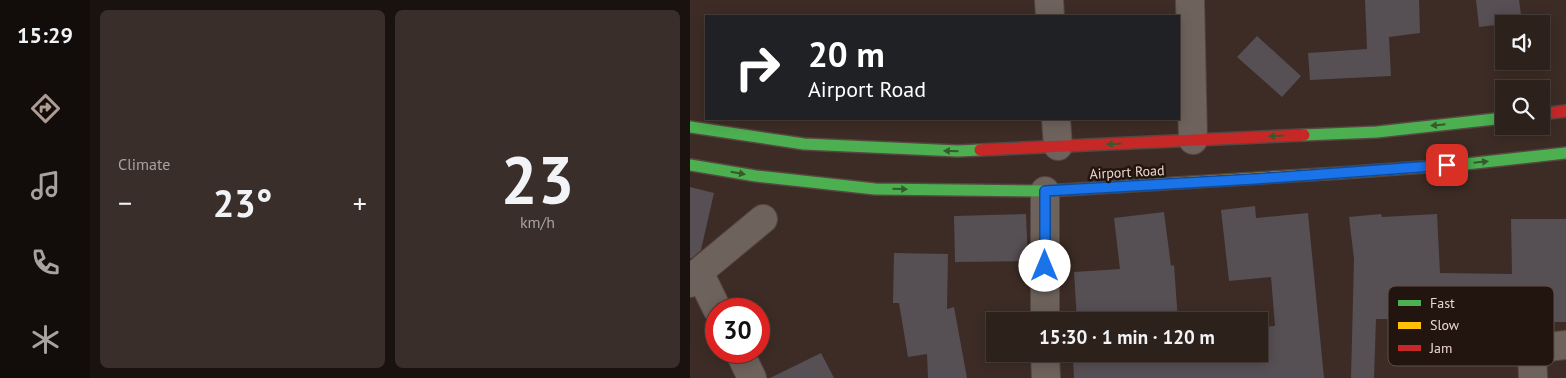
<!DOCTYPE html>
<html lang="en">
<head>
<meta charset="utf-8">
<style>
	:root { --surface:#2d211c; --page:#392e29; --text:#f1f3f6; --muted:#a7a3a3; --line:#483e3b; --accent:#ae9b94 }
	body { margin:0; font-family:"PT Sans",sans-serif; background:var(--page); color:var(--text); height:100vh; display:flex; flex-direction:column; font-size:19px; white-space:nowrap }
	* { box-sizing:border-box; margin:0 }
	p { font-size:16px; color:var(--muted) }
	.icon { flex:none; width:28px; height:28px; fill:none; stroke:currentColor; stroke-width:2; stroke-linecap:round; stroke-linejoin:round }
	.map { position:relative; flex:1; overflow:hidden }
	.details { display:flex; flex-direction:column; gap:10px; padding:10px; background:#19120f; width:600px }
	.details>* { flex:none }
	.guide { position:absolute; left:15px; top:15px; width:475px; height:105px; border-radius:0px; box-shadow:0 2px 12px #0003,0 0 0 1px var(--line); background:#202124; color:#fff; overflow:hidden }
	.fabs { position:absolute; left:805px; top:15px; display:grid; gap:10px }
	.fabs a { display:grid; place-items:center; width:55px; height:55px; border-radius:0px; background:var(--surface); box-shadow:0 2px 12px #0003,0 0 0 1px var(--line); font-size:25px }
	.speed { position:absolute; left:15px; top:298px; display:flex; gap:10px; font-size:25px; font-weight:700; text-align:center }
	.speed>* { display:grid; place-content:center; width:65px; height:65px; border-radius:50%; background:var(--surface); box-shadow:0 2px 12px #0003,0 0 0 1px var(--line); line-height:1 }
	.speed .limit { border:8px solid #d22; background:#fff; color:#111 }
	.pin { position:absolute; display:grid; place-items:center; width:42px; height:42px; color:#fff; margin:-21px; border-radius:10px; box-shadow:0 2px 8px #0006 }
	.me { position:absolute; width:55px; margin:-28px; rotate:0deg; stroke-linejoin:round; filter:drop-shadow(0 0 4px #0008) }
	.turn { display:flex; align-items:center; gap:18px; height:105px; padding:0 20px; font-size:22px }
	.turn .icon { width:65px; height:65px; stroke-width:2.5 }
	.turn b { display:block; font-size:35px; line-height:42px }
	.big { font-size:38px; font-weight:800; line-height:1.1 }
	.details .tile { flex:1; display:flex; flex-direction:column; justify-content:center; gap:8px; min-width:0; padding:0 18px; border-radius:8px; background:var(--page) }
	.details .dial { align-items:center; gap:0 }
	.dial b { font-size:65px; line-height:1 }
	.heat { display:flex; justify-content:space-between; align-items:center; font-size:28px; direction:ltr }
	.details .tiles { flex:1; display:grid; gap:10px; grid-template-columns:repeat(2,1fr) }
	.trip { position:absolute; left:296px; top:312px; width:282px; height:50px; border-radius:0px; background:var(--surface); box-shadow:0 2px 12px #0003,0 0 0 1px var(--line); font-weight:800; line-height:50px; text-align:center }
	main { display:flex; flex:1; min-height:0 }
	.tabs { display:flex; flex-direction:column; width:90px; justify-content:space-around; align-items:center; background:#120d0b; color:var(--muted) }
	.tabs .icon { width:35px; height:35px }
	.tabs .selected { color:var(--accent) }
	.tabs b { font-size:22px; color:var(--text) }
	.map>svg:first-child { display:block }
	.building { fill:#564f54 }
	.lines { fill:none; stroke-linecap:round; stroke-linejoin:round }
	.street-casing { stroke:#564742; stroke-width:30 }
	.fast-casing { stroke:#564742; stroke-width:14 }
	.slow-casing { stroke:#564742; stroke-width:14 }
	.jam-casing { stroke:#564742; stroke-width:14 }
	.street { stroke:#6e625c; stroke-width:28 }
	.fast { stroke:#4caf50; stroke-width:11 }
	.slow { stroke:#ffc107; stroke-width:11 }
	.jam { stroke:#c62828; stroke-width:11 }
	.oneway { fill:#355a2c }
	.route-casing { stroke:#114b97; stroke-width:12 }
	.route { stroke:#1a73e8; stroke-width:9 }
	.labels { text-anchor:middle; stroke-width:5; stroke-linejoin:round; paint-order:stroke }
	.street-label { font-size:14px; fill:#ebd7d0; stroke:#22140f }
	.key { fill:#22140f; stroke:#5e4e49; stroke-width:1 }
	.key-label { font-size:14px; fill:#ebd7d0 }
</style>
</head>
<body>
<main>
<nav class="tabs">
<b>15:29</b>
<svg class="icon selected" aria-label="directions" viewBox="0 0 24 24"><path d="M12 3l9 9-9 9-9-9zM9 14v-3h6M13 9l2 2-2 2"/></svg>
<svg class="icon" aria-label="music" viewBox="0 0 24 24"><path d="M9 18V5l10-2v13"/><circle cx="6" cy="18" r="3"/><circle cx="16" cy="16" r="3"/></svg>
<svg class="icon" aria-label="phone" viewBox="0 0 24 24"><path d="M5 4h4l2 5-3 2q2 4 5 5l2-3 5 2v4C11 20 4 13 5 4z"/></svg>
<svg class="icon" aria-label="climate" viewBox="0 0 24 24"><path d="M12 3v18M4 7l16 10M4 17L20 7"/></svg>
</nav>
<section class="details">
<div class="tiles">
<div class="tile"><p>Climate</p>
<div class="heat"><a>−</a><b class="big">23°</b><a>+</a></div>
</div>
<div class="tile dial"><b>23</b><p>km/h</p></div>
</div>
</section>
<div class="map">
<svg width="876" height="378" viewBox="0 0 876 378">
	<rect width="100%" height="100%" fill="#3c2c25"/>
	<path class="building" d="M 675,0 L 729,0 L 730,33 L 699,37 L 701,76 L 620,80 L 618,53 L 677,49 Z
		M 786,0 L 829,0 L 832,22 L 789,27 Z
		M 567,36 L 611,76 L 592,97 L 547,57 Z
		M 0,187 L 24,193 L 11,250 L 2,258 L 0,258 Z
		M 565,206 L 566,218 L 618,213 L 634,378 L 384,378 L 383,358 L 390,358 L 390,354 L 570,354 L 570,327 L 585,326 L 581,277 L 539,281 L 531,210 Z
		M 474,212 L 481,266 L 484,265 L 488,321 L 387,321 L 384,272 L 430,269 L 424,218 Z
		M 336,214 L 338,261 L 265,262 L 264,216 Z
		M 691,214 L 692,217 L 747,214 L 750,273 L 822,274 L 821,219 L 876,219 L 876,322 L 823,322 L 823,319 L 686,319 L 684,378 L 661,378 L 664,259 L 659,217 Z
		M 204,253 L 258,254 L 257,309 L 264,307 L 277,378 L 238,378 L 237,354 L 218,357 L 209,303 L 203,303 Z
		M 131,353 L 144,378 L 80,378 Z"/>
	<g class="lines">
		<defs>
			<path id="street" d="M 359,0 L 360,16
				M 500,0 L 503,140
				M 366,119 L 368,146
				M 9,272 L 27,309
				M 0,283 L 9,272 L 73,219
				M 355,321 L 355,191
				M 49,351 L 62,378
				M 355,354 L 356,378
				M 843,378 L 842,349 L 876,345"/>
			<path id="fast" d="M 0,127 L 114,144 L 268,151 L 290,150
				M 614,135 L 687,132 L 814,118
				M 0,165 L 66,176 L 185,189 L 355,191 L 389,189
				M 650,173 L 776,164 L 876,153"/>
			<path id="slow" d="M 389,189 L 650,173"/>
			<path id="jam" d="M 851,114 L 876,111
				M 290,150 L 614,135"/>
		</defs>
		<use href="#street" class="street-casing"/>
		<use href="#fast" class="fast-casing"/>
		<use href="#slow" class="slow-casing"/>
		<use href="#jam" class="jam-casing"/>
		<use href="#street" class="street"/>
		<use href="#fast" class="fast"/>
		<use href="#slow" class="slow"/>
		<use href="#jam" class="jam"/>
	</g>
	<defs><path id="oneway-solid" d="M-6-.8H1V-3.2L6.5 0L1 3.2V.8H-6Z" transform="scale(1.25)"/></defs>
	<g class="oneway">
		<use href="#oneway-solid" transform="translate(748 125) rotate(174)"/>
		<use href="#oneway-solid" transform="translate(586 136) rotate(177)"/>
		<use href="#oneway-solid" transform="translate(424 144) rotate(177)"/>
		<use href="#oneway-solid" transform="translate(261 151) rotate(-178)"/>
		<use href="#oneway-solid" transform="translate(791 162) rotate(-6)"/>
		<use href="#oneway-solid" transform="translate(48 173) rotate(10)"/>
		<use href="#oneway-solid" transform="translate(210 189) rotate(1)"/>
	</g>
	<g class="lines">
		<defs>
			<path id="route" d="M 355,266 L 355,191 L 565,179 L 757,165"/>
		</defs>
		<use href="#route" class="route-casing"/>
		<use href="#route" class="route"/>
	</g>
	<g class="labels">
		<g class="street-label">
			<text transform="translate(437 172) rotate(-3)" y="5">Airport Road</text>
		</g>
	</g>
	<rect x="698" y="286" width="166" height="80" rx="8" class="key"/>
	<rect x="708" y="300" width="23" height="6" fill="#4caf50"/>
	<rect x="708" y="322" width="23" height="7" fill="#ffc107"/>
	<rect x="708" y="345" width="23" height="6" fill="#c62828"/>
	<g class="key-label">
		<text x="740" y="308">Fast</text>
		<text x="740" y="330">Slow</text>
		<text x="740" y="353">Jam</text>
	</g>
</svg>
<div class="fabs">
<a><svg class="icon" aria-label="sound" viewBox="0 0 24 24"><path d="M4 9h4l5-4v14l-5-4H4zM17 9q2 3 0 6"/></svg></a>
<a><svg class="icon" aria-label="search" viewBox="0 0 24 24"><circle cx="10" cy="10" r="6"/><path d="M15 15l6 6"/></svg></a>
</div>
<div class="speed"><div class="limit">30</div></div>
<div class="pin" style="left:757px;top:165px;background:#d93025"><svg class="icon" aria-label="arrive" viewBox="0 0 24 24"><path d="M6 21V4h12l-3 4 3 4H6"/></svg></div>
<svg class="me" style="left:355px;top:266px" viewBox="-20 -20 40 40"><circle r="19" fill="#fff"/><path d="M0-13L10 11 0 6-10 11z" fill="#1a73e8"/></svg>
<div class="trip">15:30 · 1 min · 120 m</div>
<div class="guide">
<div class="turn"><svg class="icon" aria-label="right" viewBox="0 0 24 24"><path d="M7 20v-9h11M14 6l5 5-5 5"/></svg><div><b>20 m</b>Airport Road</div></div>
</div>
</div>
</main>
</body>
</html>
